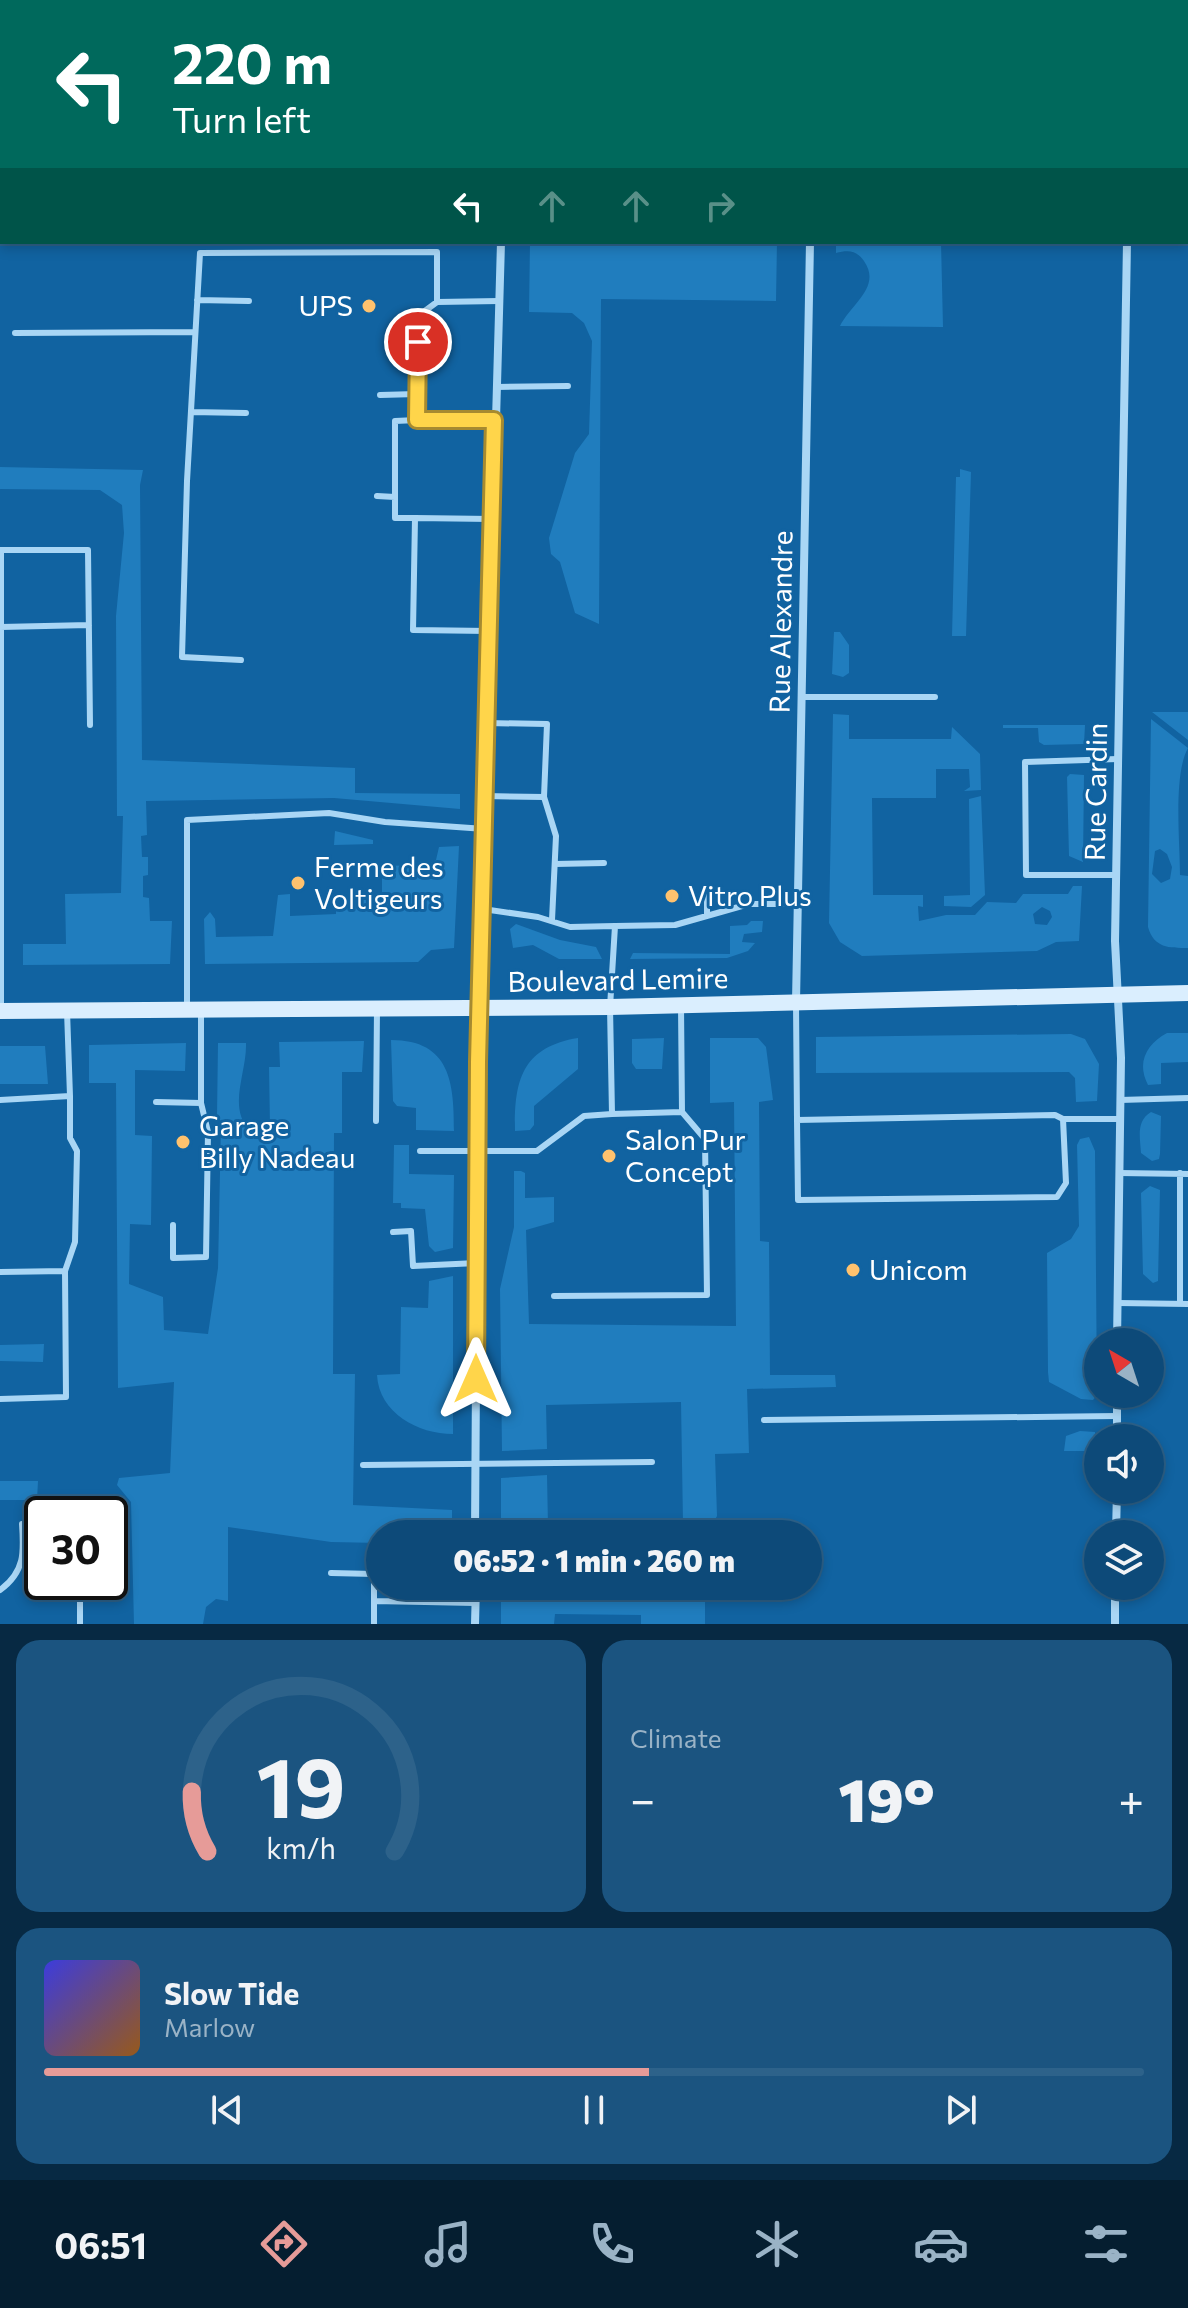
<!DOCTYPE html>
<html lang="en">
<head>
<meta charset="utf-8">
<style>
	:root { --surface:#0d4a79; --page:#1b5480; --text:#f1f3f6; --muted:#9ab3c6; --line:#2d628a; --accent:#e69b98 }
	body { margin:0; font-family:Commissioner,sans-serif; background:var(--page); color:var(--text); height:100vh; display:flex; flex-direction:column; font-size:30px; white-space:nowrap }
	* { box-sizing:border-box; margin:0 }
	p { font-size:26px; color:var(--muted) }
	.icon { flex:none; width:44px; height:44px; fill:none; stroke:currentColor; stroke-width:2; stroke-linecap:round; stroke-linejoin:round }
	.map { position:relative; height:1624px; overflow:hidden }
	.drawer { display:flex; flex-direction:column; gap:16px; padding:16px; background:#072943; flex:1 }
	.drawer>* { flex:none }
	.hud { position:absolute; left:0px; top:0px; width:1188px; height:244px; box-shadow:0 4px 12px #0003,0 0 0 2px var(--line); background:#00695c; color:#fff; overflow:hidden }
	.needle { width:52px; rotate:321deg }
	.fabs { position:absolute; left:1084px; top:1328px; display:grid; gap:16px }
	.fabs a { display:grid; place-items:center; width:80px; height:80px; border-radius:50%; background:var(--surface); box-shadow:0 4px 12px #0003,0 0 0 2px var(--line); font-size:40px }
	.speed { position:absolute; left:24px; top:1496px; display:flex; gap:16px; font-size:40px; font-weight:700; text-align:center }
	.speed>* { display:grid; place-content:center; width:104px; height:104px; border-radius:50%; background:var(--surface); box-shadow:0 4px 12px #0003,0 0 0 2px var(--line); line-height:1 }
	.speed .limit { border:4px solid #111; border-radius:12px; background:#fff; color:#111 }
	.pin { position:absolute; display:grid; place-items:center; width:68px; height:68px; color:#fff; margin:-34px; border:4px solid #fff; border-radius:50%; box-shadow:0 2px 8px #0007 }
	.me { position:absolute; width:88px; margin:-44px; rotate:0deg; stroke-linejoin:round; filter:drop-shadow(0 0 6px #0008) }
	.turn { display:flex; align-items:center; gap:28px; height:168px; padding:0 40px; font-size:36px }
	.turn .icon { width:104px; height:104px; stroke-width:2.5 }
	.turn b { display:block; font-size:56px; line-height:68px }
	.lanes { display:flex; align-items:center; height:76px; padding:0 40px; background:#0003; justify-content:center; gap:40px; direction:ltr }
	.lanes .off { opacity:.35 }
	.big { font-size:60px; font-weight:800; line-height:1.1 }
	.drawer .widget { flex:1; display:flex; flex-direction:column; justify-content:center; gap:12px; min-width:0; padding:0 28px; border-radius:24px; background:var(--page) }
	.drawer .dial { align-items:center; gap:0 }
	.dial svg { height:208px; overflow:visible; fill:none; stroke:var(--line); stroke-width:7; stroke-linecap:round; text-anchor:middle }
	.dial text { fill:var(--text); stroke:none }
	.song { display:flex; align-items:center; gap:24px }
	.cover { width:96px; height:96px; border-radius:12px; background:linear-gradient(135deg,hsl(240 70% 55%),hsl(30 70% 35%)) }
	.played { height:8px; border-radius:4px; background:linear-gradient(90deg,var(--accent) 55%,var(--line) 55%) }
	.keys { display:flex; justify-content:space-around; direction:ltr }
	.heat { display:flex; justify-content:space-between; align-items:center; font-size:44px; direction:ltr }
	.drawer .tiles { flex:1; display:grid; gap:16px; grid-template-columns:1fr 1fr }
	.widget:last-child { grid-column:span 2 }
	.trip { position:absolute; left:366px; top:1520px; width:456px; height:80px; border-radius:40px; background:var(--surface); box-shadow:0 4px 12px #0003,0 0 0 2px var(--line); font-weight:800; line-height:80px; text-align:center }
	.tab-bar { display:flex; height:128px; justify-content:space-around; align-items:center; background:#051e30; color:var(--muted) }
	.tab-bar .icon { width:56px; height:56px }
	.tab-bar .current { color:var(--accent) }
	.tab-bar b { font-size:36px; color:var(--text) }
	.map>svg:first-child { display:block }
	.green { fill:#207dbe; fill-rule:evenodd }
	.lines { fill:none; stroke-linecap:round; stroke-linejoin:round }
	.lane { stroke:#a9d6f5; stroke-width:6 }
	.street { stroke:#a9d6f5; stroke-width:8 }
	.secondary { stroke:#daeefe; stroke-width:16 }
	.route-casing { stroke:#a68a30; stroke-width:20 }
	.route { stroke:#ffd54a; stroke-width:14 }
	.poi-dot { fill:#ffc26e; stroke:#1163a1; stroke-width:3 }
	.labels { text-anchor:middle; stroke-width:6; stroke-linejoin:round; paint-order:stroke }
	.poi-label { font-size:28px; fill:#fff; stroke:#1163a1; text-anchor:start }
	.street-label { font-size:28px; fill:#fff; stroke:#1163a1 }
</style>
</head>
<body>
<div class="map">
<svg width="1188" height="1624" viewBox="0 0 1188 1624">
	<rect width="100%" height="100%" fill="#1163a1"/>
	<path class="green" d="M 534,0 L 781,0 L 534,2 Z
		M 530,242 L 777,242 L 776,301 L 601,299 L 599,624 L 575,613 L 560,562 L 551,554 L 549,538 L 575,453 L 589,434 L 592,341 L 584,323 L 572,313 L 529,312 Z
		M 836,242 L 941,242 L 943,327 L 840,326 C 851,304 882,287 864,261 C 856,250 848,250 836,253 Z
		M 0,467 L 143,470 L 140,485 L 142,760 L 355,768 L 355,793 L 460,794 L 460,809 L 334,798 L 146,801 L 147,835 L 141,836 L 142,857 L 148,857 L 148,875 L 143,876 L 143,897 L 149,898 L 150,921 L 172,921 L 170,964 L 23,965 L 23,944 L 66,944 L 65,894 L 121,893 L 123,816 L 117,816 L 116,616 L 124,533 L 122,505 L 100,490 L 0,489 Z
		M 960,469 L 971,472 L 966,636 L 952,636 L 956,477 L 960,477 Z
		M 834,632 L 840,632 L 849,645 L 849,673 L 843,677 L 832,674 Z
		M 1152,712 L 1188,712 L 1188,740 Z
		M 833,714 L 849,715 L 849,739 L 951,739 L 952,727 L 980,754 L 981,790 L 964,791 L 970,787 L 969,769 L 936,769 L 936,798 L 872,798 L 873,895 L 923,895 L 923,907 L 918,906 L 919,921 L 946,915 L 975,915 L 987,902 L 1016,903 L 1023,894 L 1068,894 L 1073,886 L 1082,886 L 1079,941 L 1056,942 L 1037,951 L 862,956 L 840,942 L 829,923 ZM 1042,907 L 1050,911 L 1052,917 L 1047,925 L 1035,924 L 1033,914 Z
		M 1151,719 L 1188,748 C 1173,775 1180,842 1180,875 L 1188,876 L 1188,948 C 1169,948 1154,948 1148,927 ZM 1160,849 L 1167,854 L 1172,867 L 1170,879 L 1161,883 L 1152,874 L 1155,851 Z
		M 1003,725 L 1085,725 L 1084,744 L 1044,745 L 1039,742 L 1038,728 L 1003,728 Z
		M 1070,774 L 1084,775 L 1083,862 L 1069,856 L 1067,777 Z
		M 981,796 L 985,895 L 971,907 L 944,906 L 944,896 L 970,895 L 969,799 Z
		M 335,831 L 373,840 L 373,844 L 334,845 Z
		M 459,846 L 454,948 L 431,950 L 418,962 L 205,964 L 204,919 L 210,912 L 215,919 L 216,937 L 273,936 L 278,895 L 290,894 L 290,916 L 336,914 L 336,906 L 344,906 L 345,901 L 382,899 L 382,866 L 427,865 L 436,860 L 439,847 Z
		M 751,921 L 763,921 L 762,932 L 744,934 L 742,942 L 755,943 L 748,951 L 727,958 L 630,959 L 633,953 L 730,954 L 730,926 L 747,925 Z
		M 516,924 L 560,940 L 596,947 L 602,959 L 559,959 L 533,945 L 513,948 L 510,929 Z
		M 1167,1033 L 1188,1033 L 1188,1062 L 1161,1063 L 1161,1084 L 1148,1085 C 1136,1062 1147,1044 1167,1033 Z
		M 1071,1034 L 1085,1039 L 1099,1064 L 1097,1101 L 1076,1102 L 1075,1078 L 1069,1072 L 816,1073 L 816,1037 Z
		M 578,1038 L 578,1069 L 534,1106 L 534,1125 L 530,1130 L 515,1131 C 514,1081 522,1047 578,1038 Z
		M 664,1038 L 662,1069 L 636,1069 L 632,1063 L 632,1039 Z
		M 710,1038 L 758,1038 L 766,1047 L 773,1100 L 759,1102 L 760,1241 L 769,1242 L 770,1375 L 835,1375 L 836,1387 L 747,1389 L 749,1453 L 715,1454 L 717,1516 L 707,1534 L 501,1534 L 501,1478 L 547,1475 L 548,1526 L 683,1523 L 681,1402 L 546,1405 L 547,1449 L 502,1451 L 500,1289 L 514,1227 L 514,1171 L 521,1171 L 525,1173 L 525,1198 L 554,1197 L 554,1222 L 526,1230 L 529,1324 L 736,1326 L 734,1102 L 710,1103 Z
		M 391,1040 C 451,1040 454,1084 454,1131 L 416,1130 L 416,1108 L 397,1106 L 393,1101 Z
		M 364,1041 L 362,1072 L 342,1072 L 342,1133 L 334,1133 L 333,1374 L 355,1374 L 353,1505 L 452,1510 L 452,1534 L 380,1534 L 380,1543 L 331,1542 L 228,1527 L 228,1601 L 216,1599 L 206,1607 L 203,1624 L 134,1624 L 131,1502 L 117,1485 L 119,1478 L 170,1473 L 174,1382 L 118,1388 L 116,1083 L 89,1083 L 89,1045 L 186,1043 L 185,1071 L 135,1070 L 135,1135 L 152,1136 L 151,1225 L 130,1224 L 129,1284 L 163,1297 L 164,1330 L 208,1334 L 218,1268 L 221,1125 L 217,1116 L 218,1043 L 246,1043 C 247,1073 227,1107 250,1131 L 264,1133 L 270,1127 L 269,1067 L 280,1067 L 279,1042 Z
		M 0,1046 L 45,1046 L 48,1084 L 0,1084 Z
		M 1151,1112 L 1161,1116 L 1160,1154 L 1159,1159 L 1152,1161 L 1141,1153 C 1140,1137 1136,1121 1151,1112 Z
		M 1089,1137 L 1095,1151 L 1097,1395 L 1093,1400 L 1081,1399 L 1049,1382 L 1048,1372 L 1047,1253 L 1071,1239 L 1079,1226 L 1077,1145 L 1080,1139 Z
		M 394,1145 L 409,1145 L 409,1174 L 454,1175 L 453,1248 L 435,1252 L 429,1246 L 425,1209 L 401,1208 L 401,1203 L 393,1203 Z
		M 1150,1186 L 1160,1190 L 1158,1281 L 1153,1283 L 1143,1274 L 1141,1193 Z
		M 453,1276 L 453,1434 C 418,1434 379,1413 377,1375 L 400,1374 L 401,1307 L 428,1308 L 429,1281 Z
		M 44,1344 L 43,1362 L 0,1361 L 0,1345 Z
		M 1080,1431 L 1095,1432 L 1096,1451 L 1064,1451 L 1066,1436 Z
		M 0,1481 L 38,1481 L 37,1500 L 0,1500 Z
		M 501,1586 L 705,1586 L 705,1624 L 641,1624 L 641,1615 L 555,1614 L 554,1624 L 501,1624 Z"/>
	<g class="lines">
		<path class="lane" d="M 410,0 L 410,2
			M 138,2 L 139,0
			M 0,39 L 2,39
			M 0,109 L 2,109
			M 197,300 L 249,301
			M 15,333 L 195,332
			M 496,387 L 568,386
			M 380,395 L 417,394
			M 191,412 L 246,413
			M 494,420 L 417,420 L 418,316 L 437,302 L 499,301
			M 377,496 L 395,497
			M 415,518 L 395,518 L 395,421 L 417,420
			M 1,627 L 89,625
			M 489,631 L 413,630 L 415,518 L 491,519
			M 241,660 L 182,657 L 187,481 L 200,253 L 437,252 L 437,302
			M 802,697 L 935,697
			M 487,723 L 547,724 L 544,797 L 556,836 L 552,920
			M 485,796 L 544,797
			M 555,864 L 604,863
			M 1116,875 L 1026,875 L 1025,762 L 1118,759
			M 707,892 L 707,916
			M 483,909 L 538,917 L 570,927 L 615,926
			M 796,1003 L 797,1120
			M 1,1007 L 1,550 L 88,550 L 90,725
			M 187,1009 L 187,820 L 329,813 L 385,822 L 485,829
			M 0,1100 L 70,1096 L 67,1011
			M 1120,1100 L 1188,1098
			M 156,1102 L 201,1103 L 201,1012
			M 612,1114 L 682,1112 L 681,1006
			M 1063,1119 L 1066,1183 L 1057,1197 L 798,1200 L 797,1120 L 1055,1115 L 1063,1119 L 1119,1119
			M 376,1121 L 377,1009
			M 420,1151 L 537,1151 L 584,1116 L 612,1114 L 610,1007 L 615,926 L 675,925 L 749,904 L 798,904
			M 1119,1173 L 1188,1174
			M 173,1225 L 173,1258 L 206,1257 L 208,1132 L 201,1103
			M 393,1232 L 411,1231 L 413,1266 L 477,1263
			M 0,1272 L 65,1271
			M 554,1296 L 707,1295 L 705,1139 L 682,1112
			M 1118,1303 L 1188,1304
			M 1180,1304 L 1180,1173
			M 0,1399 L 66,1397 L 65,1271 L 75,1242 L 77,1151 L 70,1138 L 70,1096
			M 764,1420 L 1117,1416
			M 363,1465 L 652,1462
			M 331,1573 L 374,1574 L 374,1601
			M 80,1582 L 80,1624
			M 0,1590 C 25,1572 24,1552 22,1524
			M 374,1624 L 374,1601 L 476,1603"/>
		<path class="street" d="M 508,2 L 508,0
			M 814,2 L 814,0
			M 1130,2 L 1130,0
			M 1186,162 L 1188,161
			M 796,1002 L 810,242
			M 1117,1342 L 1121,1058 L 1115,941 L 1127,242
			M 1117,1438 L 1117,1394
			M 475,1534 L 478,1062 L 501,242
			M 1116,1534 L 1117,1490
			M 475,1624 L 476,1586
			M 1115,1624 L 1115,1586"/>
		<path class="secondary" d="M 0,1011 L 610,1007 L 1188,993"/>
	</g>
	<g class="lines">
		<defs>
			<path id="route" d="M 418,342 L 417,420 L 494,420 L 478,1062 L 476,1379"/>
		</defs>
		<use href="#route" class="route-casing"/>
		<use href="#route" class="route"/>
	</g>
	<g class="poi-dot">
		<circle cx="369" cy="306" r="8"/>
		<circle cx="298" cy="883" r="8"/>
		<circle cx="672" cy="896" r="8"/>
		<circle cx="183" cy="1142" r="8"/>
		<circle cx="609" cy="1156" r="8"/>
		<circle cx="853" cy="1270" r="8"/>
	</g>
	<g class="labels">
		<g class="poi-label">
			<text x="353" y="316" text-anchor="end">UPS</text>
			<text x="314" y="877">Ferme des<tspan x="314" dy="32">Voltigeurs</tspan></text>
			<text x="688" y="906">Vitro Plus</text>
			<text x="199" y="1136">Garage<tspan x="199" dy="32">Billy Nadeau</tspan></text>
			<text x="625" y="1150">Salon Pur<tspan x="625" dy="32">Concept</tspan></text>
			<text x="869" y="1280">Unicom</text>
		</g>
		<g class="street-label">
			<text transform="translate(781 622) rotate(-89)" y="10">Rue Alexandre</text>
			<text transform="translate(1096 792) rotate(-89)" y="10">Rue Cardin</text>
			<text transform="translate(618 980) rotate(-1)" y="10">Boulevard Lemire</text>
		</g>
	</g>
</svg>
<div class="fabs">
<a><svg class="needle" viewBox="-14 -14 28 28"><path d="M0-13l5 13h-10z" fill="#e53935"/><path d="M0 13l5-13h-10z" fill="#9ab3c6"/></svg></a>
<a><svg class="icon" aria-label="sound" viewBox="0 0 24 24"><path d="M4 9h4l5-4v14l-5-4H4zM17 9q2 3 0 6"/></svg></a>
<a><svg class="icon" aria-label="layers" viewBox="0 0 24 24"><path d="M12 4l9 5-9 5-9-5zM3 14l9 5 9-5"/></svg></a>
</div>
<div class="speed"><div class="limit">30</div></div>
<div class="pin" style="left:418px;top:342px;background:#d93025"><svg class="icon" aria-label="arrive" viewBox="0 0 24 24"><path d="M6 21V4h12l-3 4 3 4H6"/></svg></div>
<svg class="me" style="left:476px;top:1379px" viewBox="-20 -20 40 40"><path d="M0-17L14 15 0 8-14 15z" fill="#ffd54a" stroke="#fff" stroke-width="4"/></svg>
<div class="trip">06:52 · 1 min · 260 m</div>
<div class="hud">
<div class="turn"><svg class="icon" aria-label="left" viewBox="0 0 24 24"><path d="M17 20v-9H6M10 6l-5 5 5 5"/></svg><div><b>220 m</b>Turn left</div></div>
<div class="lanes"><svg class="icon" aria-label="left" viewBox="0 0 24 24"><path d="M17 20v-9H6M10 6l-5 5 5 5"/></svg><svg class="icon off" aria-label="ahead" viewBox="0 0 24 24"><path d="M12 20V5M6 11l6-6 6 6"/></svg><svg class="icon off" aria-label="ahead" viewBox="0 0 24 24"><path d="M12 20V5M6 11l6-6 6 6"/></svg><svg class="icon off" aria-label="right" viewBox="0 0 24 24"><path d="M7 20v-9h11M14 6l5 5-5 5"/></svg></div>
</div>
</div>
<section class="drawer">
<div class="tiles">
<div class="widget dial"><svg viewBox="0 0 100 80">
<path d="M14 69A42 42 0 1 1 86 69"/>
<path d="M14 69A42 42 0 0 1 8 46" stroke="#e69b98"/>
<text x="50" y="56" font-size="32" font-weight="700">19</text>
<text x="50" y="72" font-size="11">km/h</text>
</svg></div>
<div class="widget"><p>Climate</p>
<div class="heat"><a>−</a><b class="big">19°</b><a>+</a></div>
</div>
<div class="widget">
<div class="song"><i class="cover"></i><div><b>Slow Tide</b><p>Marlow</p></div></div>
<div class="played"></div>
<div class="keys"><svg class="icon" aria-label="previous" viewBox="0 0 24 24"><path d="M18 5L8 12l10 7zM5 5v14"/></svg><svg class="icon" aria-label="pause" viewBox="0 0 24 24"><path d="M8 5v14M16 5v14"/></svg><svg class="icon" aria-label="next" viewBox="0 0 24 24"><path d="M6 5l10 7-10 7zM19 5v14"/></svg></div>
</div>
</div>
</section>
<nav class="tab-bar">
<b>06:51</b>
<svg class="icon current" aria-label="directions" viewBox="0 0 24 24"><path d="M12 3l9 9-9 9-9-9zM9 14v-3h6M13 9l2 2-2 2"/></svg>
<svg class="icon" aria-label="music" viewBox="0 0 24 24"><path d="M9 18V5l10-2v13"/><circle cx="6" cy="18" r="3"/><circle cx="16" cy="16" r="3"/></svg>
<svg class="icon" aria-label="phone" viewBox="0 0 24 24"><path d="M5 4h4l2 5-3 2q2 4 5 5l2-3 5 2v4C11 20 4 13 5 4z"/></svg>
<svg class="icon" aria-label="climate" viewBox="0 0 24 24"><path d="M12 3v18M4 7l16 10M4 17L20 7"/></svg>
<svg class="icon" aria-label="car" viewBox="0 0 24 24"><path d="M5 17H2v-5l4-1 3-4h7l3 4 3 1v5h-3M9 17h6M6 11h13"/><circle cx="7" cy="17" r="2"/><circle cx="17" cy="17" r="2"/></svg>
<svg class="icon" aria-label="filters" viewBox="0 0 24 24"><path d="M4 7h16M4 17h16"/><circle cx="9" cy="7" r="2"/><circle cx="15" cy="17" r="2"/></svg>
</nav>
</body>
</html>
